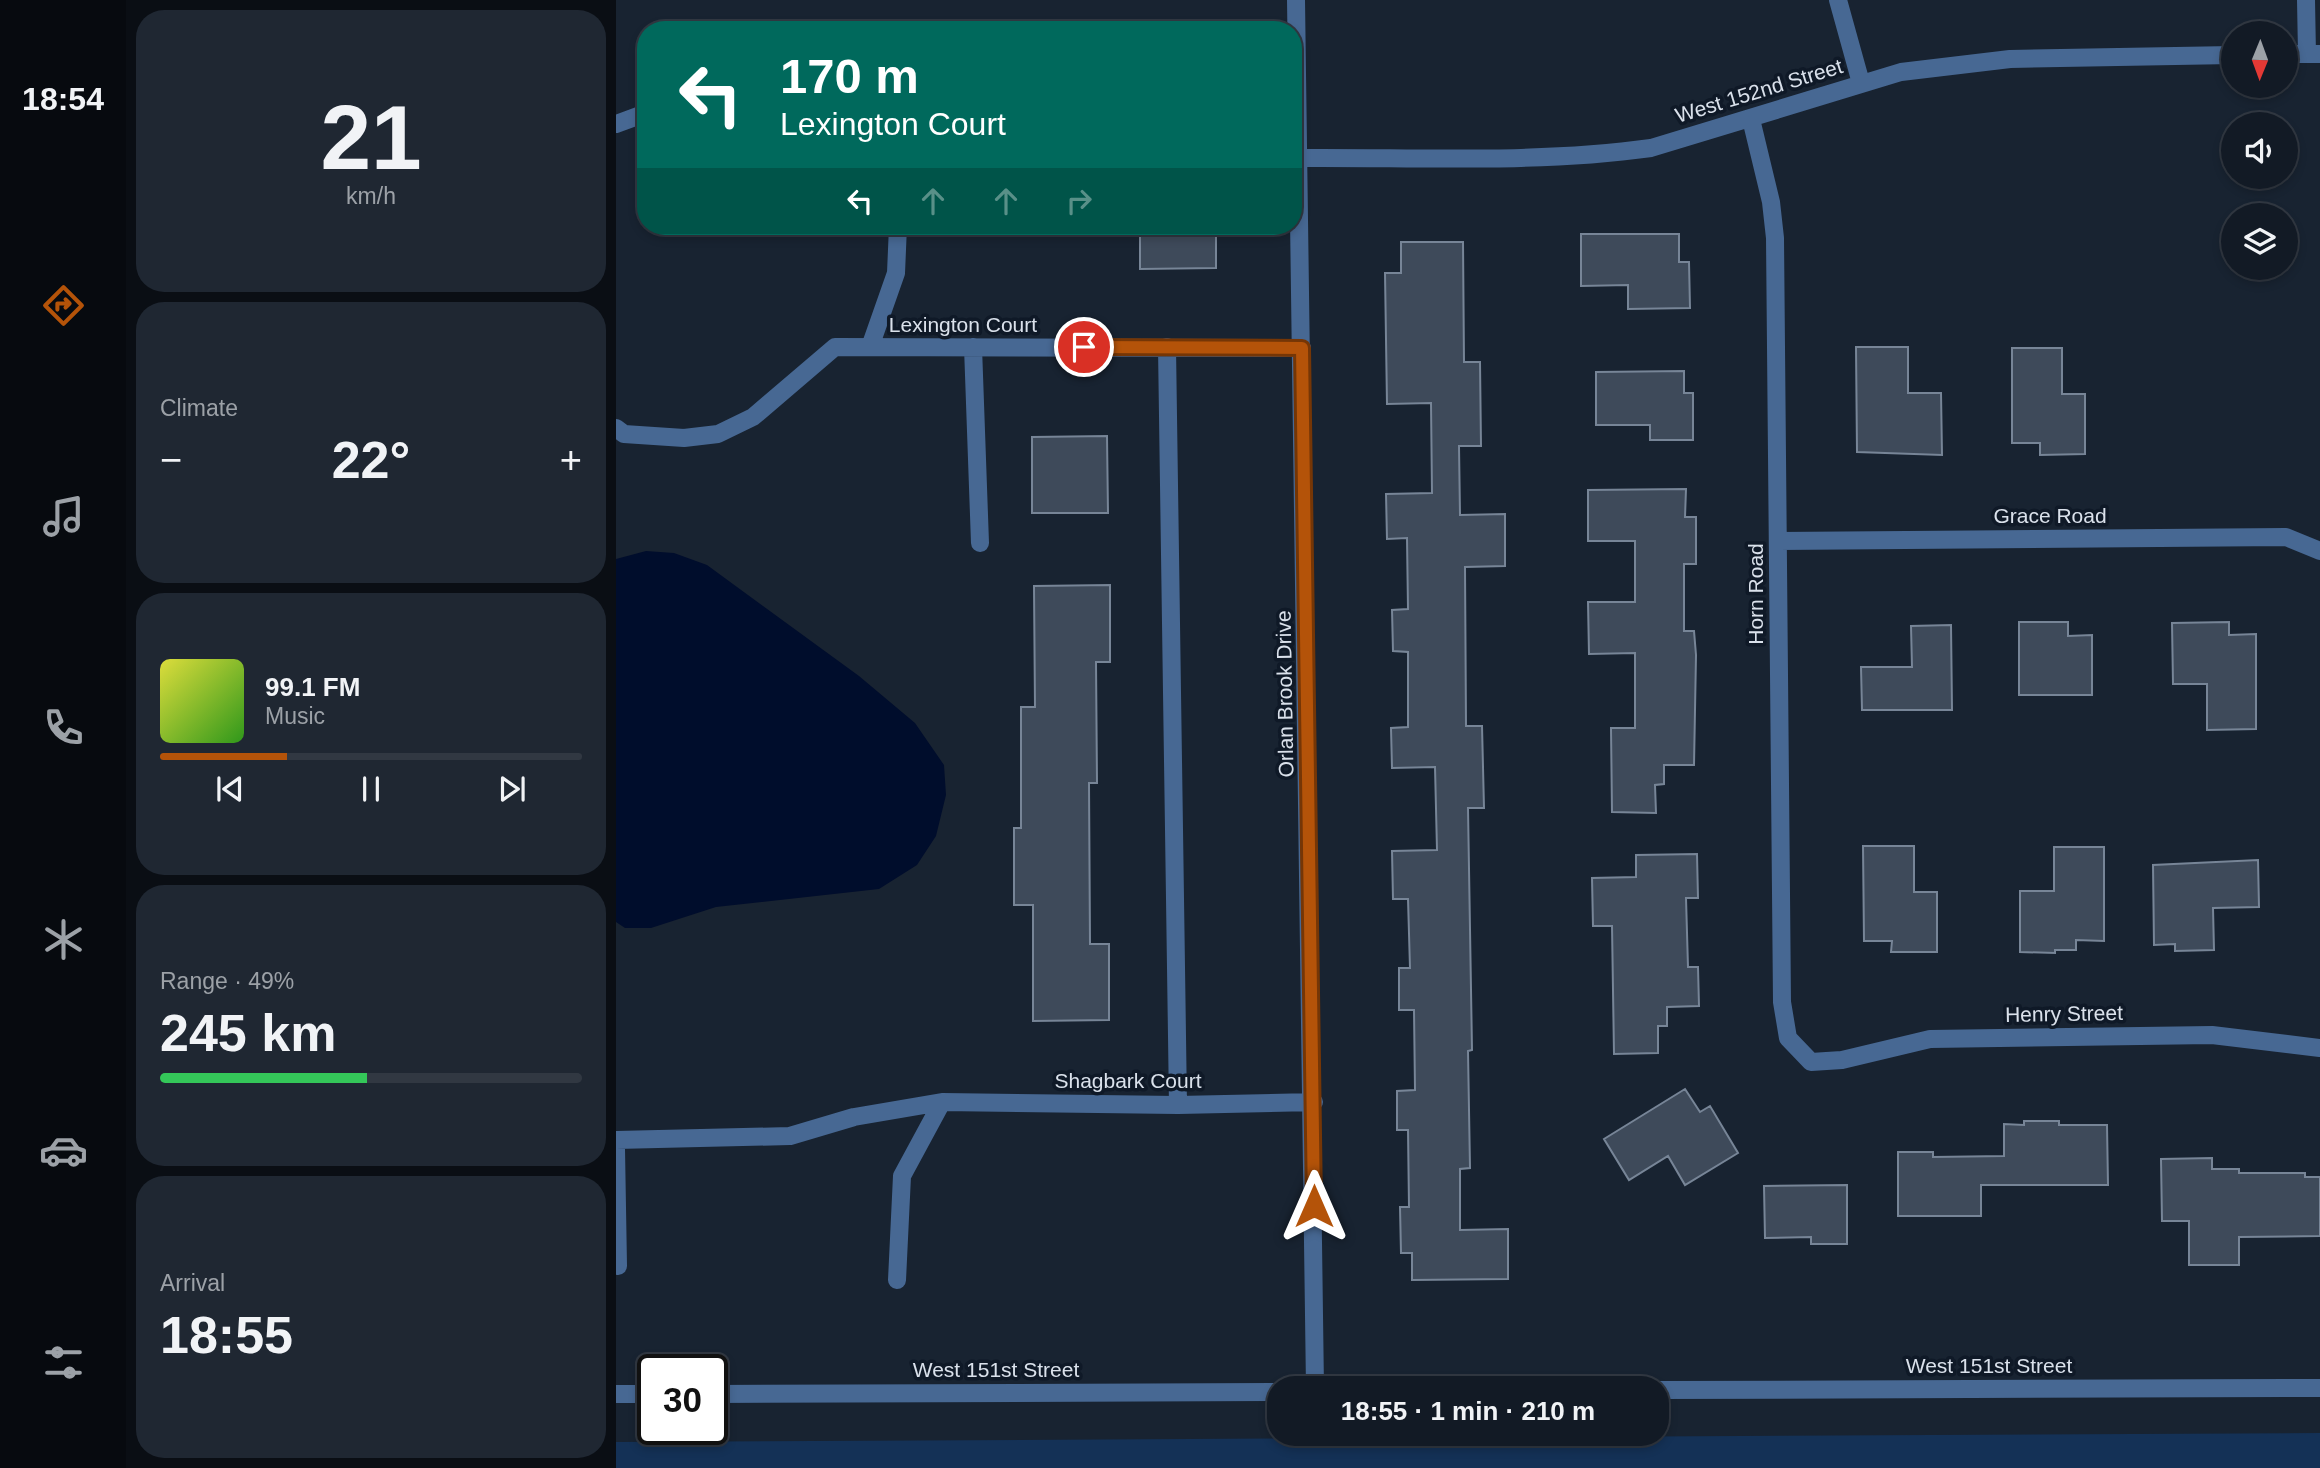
<!DOCTYPE html>
<html lang="en">
<head>
<meta charset="utf-8">
<style>
	:root { --surface:#121a25; --page:#1f2732; --text:#f1f3f6; --muted:#9ca1a7; --line:#313842; --accent:#b45309 }
	body { margin:0; font-family:Helvetica,sans-serif; background:var(--page); color:var(--text); height:100vh; display:flex; flex-direction:column; font-size:26px; white-space:nowrap }
	* { box-sizing:border-box; margin:0 }
	p { font-size:23px; color:var(--muted) }
	.icon { flex:none; width:38px; height:38px; fill:none; stroke:currentColor; stroke-width:2; stroke-linecap:round; stroke-linejoin:round }
	.map { position:relative; flex:1; overflow:hidden }
	.drawer { display:flex; flex-direction:column; gap:10px; padding:10px; background:#0a0e14; width:490px }
	.drawer>* { flex:none }
	.top-card { position:absolute; left:21px; top:21px; width:665px; height:214px; border-radius:28px; box-shadow:0 4px 10px #0003,0 0 0 2px var(--line); background:#00695c; color:#fff; overflow:hidden }
	.needle { width:46px; rotate:181deg }
	.tools { position:absolute; left:1605px; top:21px; display:grid; gap:14px }
	.tools a { display:grid; place-items:center; width:77px; height:77px; border-radius:50%; background:var(--surface); box-shadow:0 4px 10px #0003,0 0 0 2px var(--line); font-size:35px }
	.speed { position:absolute; left:21px; top:1354px; display:flex; gap:14px; font-size:35px; font-weight:700; text-align:center }
	.speed>* { display:grid; place-content:center; width:91px; height:91px; border-radius:50%; background:var(--surface); box-shadow:0 4px 10px #0003,0 0 0 2px var(--line); line-height:1 }
	.speed .limit { border:4px solid #111; border-radius:10px; background:#fff; color:#111 }
	.pin { position:absolute; display:grid; place-items:center; width:60px; height:60px; color:#fff; margin:-30px; border:4px solid #fff; border-radius:50%; box-shadow:0 2px 7px #0007 }
	.me { position:absolute; width:77px; margin:-38px; rotate:0deg; stroke-linejoin:round; filter:drop-shadow(0 0 5px #0008) }
	.turn { display:flex; align-items:center; gap:24px; height:147px; padding:0 28px; font-size:32px }
	.turn .icon { width:91px; height:91px; stroke-width:2.5 }
	.turn b { display:block; font-size:49px; line-height:60px }
	.lanes { display:flex; align-items:center; height:66px; padding:0 28px; background:#0003; justify-content:center; gap:35px; direction:ltr }
	.lanes .off { opacity:.35 }
	.big { font-size:52px; font-weight:600; line-height:1.1 }
	.drawer .widget { flex:1; display:flex; flex-direction:column; justify-content:center; gap:10px; min-width:0; padding:0 24px; border-radius:28px; background:var(--page) }
	.drawer .dial { align-items:center; gap:0 }
	.dial b { font-size:91px; line-height:1 }
	.song { display:flex; align-items:center; gap:21px }
	.cover { width:84px; height:84px; border-radius:10px; background:linear-gradient(135deg,hsl(60 70% 55%),hsl(110 70% 35%)) }
	.played { height:7px; border-radius:4px; background:linear-gradient(90deg,var(--accent) 30%,var(--line) 30%) }
	.keys { display:flex; justify-content:space-around; direction:ltr }
	.heat { display:flex; justify-content:space-between; align-items:center; font-size:38px; direction:ltr }
	.charge { height:10px; border-radius:5px; background:linear-gradient(90deg,#34c759 49%,var(--line) 0) }
	.trip { position:absolute; left:651px; top:1376px; width:402px; height:70px; border-radius:28px; background:var(--surface); box-shadow:0 4px 10px #0003,0 0 0 2px var(--line); font-weight:600; line-height:70px; text-align:center }
	main { display:flex; flex:1; min-height:0 }
	.dock { display:flex; flex-direction:column; width:126px; justify-content:space-around; align-items:center; background:#070a0f; color:var(--muted) }
	.dock .icon { width:49px; height:49px }
	.dock .active { color:var(--accent) }
	.dock b { font-size:32px; color:var(--text) }
	.map>svg:first-child { display:block }
	.green { fill:#143156 }
	.water { fill:#000d2c }
	.building { fill:#3e4a5a; stroke:#778597; stroke-width:2 }
	.lines { fill:none; stroke-linecap:round; stroke-linejoin:round }
	.minor { stroke:#476893; stroke-width:18 }
	.route-casing { stroke:#753606; stroke-width:18 }
	.route { stroke:#b45309; stroke-width:12 }
	.labels { text-anchor:middle; stroke-width:7; stroke-linejoin:round; paint-order:stroke }
	.street-label { font-size:21px; fill:#dae1eb; stroke:#0f1927 }
</style>
</head>
<body>
<main>
<nav class="dock">
<b>18:54</b>
<svg class="icon active" aria-label="directions" viewBox="0 0 24 24"><path d="M12 3l9 9-9 9-9-9zM9 14v-3h6M13 9l2 2-2 2"/></svg>
<svg class="icon" aria-label="music" viewBox="0 0 24 24"><path d="M9 18V5l10-2v13"/><circle cx="6" cy="18" r="3"/><circle cx="16" cy="16" r="3"/></svg>
<svg class="icon" aria-label="phone" viewBox="0 0 24 24"><path d="M5 4h4l2 5-3 2q2 4 5 5l2-3 5 2v4C11 20 4 13 5 4z"/></svg>
<svg class="icon" aria-label="climate" viewBox="0 0 24 24"><path d="M12 3v18M4 7l16 10M4 17L20 7"/></svg>
<svg class="icon" aria-label="car" viewBox="0 0 24 24"><path d="M5 17H2v-5l4-1 3-4h7l3 4 3 1v5h-3M9 17h6M6 11h13"/><circle cx="7" cy="17" r="2"/><circle cx="17" cy="17" r="2"/></svg>
<svg class="icon" aria-label="filters" viewBox="0 0 24 24"><path d="M4 7h16M4 17h16"/><circle cx="9" cy="7" r="2"/><circle cx="15" cy="17" r="2"/></svg>
</nav>
<section class="drawer">
<div class="widget dial"><b>21</b><p>km/h</p></div>
<div class="widget"><p>Climate</p>
<div class="heat"><a>−</a><b class="big">22°</b><a>+</a></div>
</div>
<div class="widget">
<div class="song"><i class="cover"></i><div><b>99.1 FM</b><p>Music</p></div></div>
<div class="played"></div>
<div class="keys"><svg class="icon" aria-label="previous" viewBox="0 0 24 24"><path d="M18 5L8 12l10 7zM5 5v14"/></svg><svg class="icon" aria-label="pause" viewBox="0 0 24 24"><path d="M8 5v14M16 5v14"/></svg><svg class="icon" aria-label="next" viewBox="0 0 24 24"><path d="M6 5l10 7-10 7zM19 5v14"/></svg></div>
</div>
<div class="widget"><p>Range · 49%</p><b class="big">245 km</b><div class="charge"></div></div>
<div class="widget"><p>Arrival</p><b class="big">18:55</b></div>
</section>
<div class="map">
<svg width="1704" height="1468" viewBox="0 0 1704 1468">
	<rect width="100%" height="100%" fill="#182331"/>
	<path class="green" d="M 1704,1433 L 1704,1468 L 0,1468 L 0,1442 Z"/>
	<path class="water" d="M 30,551 L 58,553 L 91,565 L 243,676 L 299,723 L 328,765 L 330,795 L 320,836 L 301,865 L 263,889 L 100,907 L 35,928 L 9,928 L 0,922 L 0,559 Z"/>
	<path class="building" d="M 524,226 L 600,226 L 600,268 L 524,269 Z
		M 965,234 L 1063,234 L 1063,262 L 1073,262 L 1074,308 L 1012,309 L 1012,285 L 965,286 Z
		M 785,242 L 847,242 L 848,362 L 864,362 L 865,446 L 843,446 L 844,515 L 889,514 L 889,566 L 849,567 L 850,726 L 866,726 L 868,808 L 852,808 L 856,1050 L 852,1051 L 854,1168 L 844,1169 L 844,1230 L 892,1229 L 892,1279 L 796,1280 L 796,1253 L 785,1253 L 784,1207 L 793,1207 L 792,1130 L 781,1130 L 781,1091 L 799,1090 L 798,1010 L 783,1010 L 783,968 L 794,968 L 792,899 L 777,899 L 776,851 L 821,850 L 819,767 L 776,768 L 775,728 L 792,727 L 792,652 L 777,651 L 776,610 L 792,609 L 791,538 L 771,539 L 770,494 L 816,493 L 815,403 L 771,404 L 769,273 L 785,273 Z
		M 1240,347 L 1292,347 L 1292,393 L 1325,393 L 1326,455 L 1241,452 Z
		M 1396,348 L 1446,348 L 1446,394 L 1469,394 L 1469,454 L 1424,455 L 1424,443 L 1396,443 Z
		M 1068,371 L 1068,393 L 1077,393 L 1077,440 L 1034,440 L 1034,425 L 980,425 L 980,372 Z
		M 491,436 L 492,513 L 416,513 L 416,437 Z
		M 1070,489 L 1069,517 L 1080,517 L 1080,564 L 1068,564 L 1068,631 L 1078,631 L 1080,655 L 1078,765 L 1048,765 L 1048,784 L 1039,785 L 1040,813 L 996,812 L 995,728 L 1019,728 L 1019,653 L 973,654 L 972,602 L 1019,602 L 1019,541 L 972,541 L 972,490 Z
		M 494,585 L 494,662 L 480,662 L 481,783 L 473,783 L 474,944 L 493,944 L 493,1020 L 417,1021 L 417,905 L 398,905 L 398,828 L 405,828 L 405,707 L 419,707 L 418,586 Z
		M 1403,622 L 1452,622 L 1452,636 L 1476,635 L 1476,695 L 1403,695 Z
		M 1613,622 L 1613,635 L 1640,634 L 1640,729 L 1591,730 L 1591,684 L 1557,684 L 1556,623 Z
		M 1335,625 L 1336,710 L 1246,710 L 1245,667 L 1296,667 L 1295,626 Z
		M 1247,846 L 1298,846 L 1298,892 L 1321,892 L 1321,952 L 1275,952 L 1276,941 L 1248,941 Z
		M 1438,847 L 1488,847 L 1488,941 L 1460,940 L 1460,950 L 1439,950 L 1439,953 L 1404,952 L 1404,891 L 1438,891 Z
		M 1081,854 L 1082,898 L 1070,898 L 1072,967 L 1082,967 L 1083,1006 L 1051,1007 L 1051,1026 L 1042,1026 L 1042,1053 L 998,1054 L 996,926 L 977,926 L 976,878 L 1020,877 L 1020,855 Z
		M 1642,860 L 1643,907 L 1597,908 L 1598,950 L 1559,951 L 1559,944 L 1538,945 L 1537,865 Z
		M 1069,1089 L 1084,1112 L 1094,1106 L 1122,1153 L 1069,1185 L 1052,1156 L 1013,1180 L 988,1139 Z
		M 1408,1121 L 1443,1121 L 1443,1125 L 1491,1125 L 1492,1185 L 1365,1185 L 1365,1216 L 1282,1216 L 1282,1152 L 1317,1152 L 1317,1157 L 1388,1156 L 1388,1124 L 1408,1125 Z
		M 1596,1158 L 1596,1169 L 1623,1169 L 1623,1173 L 1689,1173 L 1689,1177 L 1704,1177 L 1704,1236 L 1623,1237 L 1623,1265 L 1573,1265 L 1573,1221 L 1546,1221 L 1545,1159 Z
		M 1231,1185 L 1231,1244 L 1195,1244 L 1195,1237 L 1149,1238 L 1148,1186 Z"/>
	<g class="lines">
		<path class="minor" d="M 680,0 L 699,1388
			M 1222,0 L 1245,83
			M 1690,0 L 1691,54
			M 1670,54 L 1704,54
			M 1135,119 L 1155,202 L 1159,238 L 1166,1002 L 1172,1038 L 1195,1062 L 1226,1060 L 1314,1039 L 1596,1035 L 1704,1048
			M 0,124 L 30,113
			M 682,158 C 800,157 919,164 1035,148 L 1285,72 L 1394,59 L 1617,55
			M 254,347 L 280,273 L 282,226
			M 357,347 L 364,543
			M 551,347 L 562,1105
			M 0,428 L 8,434 L 68,438 L 102,434 L 137,417 L 219,347 L 686,348
			M 1162,541 L 1670,537 L 1704,551
			M 0,1140 L 174,1136 L 238,1117 L 326,1102 L 562,1105 L 698,1102
			M 0,1149 L 2,1266
			M 281,1280 L 286,1176 L 326,1102
			M 1041,1390 L 1704,1388
			M 0,1394 L 37,1394
			M 96,1394 L 663,1392"/>
	</g>
	<g class="lines">
		<defs>
			<path id="route" d="M 468,347 L 686,348 L 698,1206"/>
		</defs>
		<use href="#route" class="route-casing"/>
		<use href="#route" class="route"/>
	</g>
	<g class="labels">
		<g class="street-label">
			<text transform="translate(1143 91) rotate(-17)" y="7">West 152nd Street</text>
			<text x="347" y="332">Lexington Court</text>
			<text x="1434" y="523">Grace Road</text>
			<text transform="translate(1140 594) rotate(-90)" y="7">Horn Road</text>
			<text transform="translate(669 694) rotate(-91)" y="7">Orlan Brook Drive</text>
			<text transform="translate(1448 1014) rotate(-1)" y="7">Henry Street</text>
			<text x="512" y="1088">Shagbark Court</text>
			<text x="1373" y="1373">West 151st Street</text>
			<text x="380" y="1377">West 151st Street</text>
		</g>
	</g>
</svg>
<div class="tools">
<a><svg class="needle" viewBox="-14 -14 28 28"><path d="M0-13l5 13h-10z" fill="#e53935"/><path d="M0 13l5-13h-10z" fill="#9ca1a7"/></svg></a>
<a><svg class="icon" aria-label="sound" viewBox="0 0 24 24"><path d="M4 9h4l5-4v14l-5-4H4zM17 9q2 3 0 6"/></svg></a>
<a><svg class="icon" aria-label="layers" viewBox="0 0 24 24"><path d="M12 4l9 5-9 5-9-5zM3 14l9 5 9-5"/></svg></a>
</div>
<div class="speed"><div class="limit">30</div></div>
<div class="pin" style="left:468px;top:347px;background:#d93025"><svg class="icon" aria-label="arrive" viewBox="0 0 24 24"><path d="M6 21V4h12l-3 4 3 4H6"/></svg></div>
<svg class="me" style="left:698px;top:1206px" viewBox="-20 -20 40 40"><path d="M0-17L14 15 0 8-14 15z" fill="#b45309" stroke="#fff" stroke-width="4"/></svg>
<div class="trip">18:55 · 1 min · 210 m</div>
<div class="top-card">
<div class="turn"><svg class="icon" aria-label="left" viewBox="0 0 24 24"><path d="M17 20v-9H6M10 6l-5 5 5 5"/></svg><div><b>170 m</b>Lexington Court</div></div>
<div class="lanes"><svg class="icon" aria-label="left" viewBox="0 0 24 24"><path d="M17 20v-9H6M10 6l-5 5 5 5"/></svg><svg class="icon off" aria-label="ahead" viewBox="0 0 24 24"><path d="M12 20V5M6 11l6-6 6 6"/></svg><svg class="icon off" aria-label="ahead" viewBox="0 0 24 24"><path d="M12 20V5M6 11l6-6 6 6"/></svg><svg class="icon off" aria-label="right" viewBox="0 0 24 24"><path d="M7 20v-9h11M14 6l5 5-5 5"/></svg></div>
</div>
</div>
</main>
</body>
</html>
